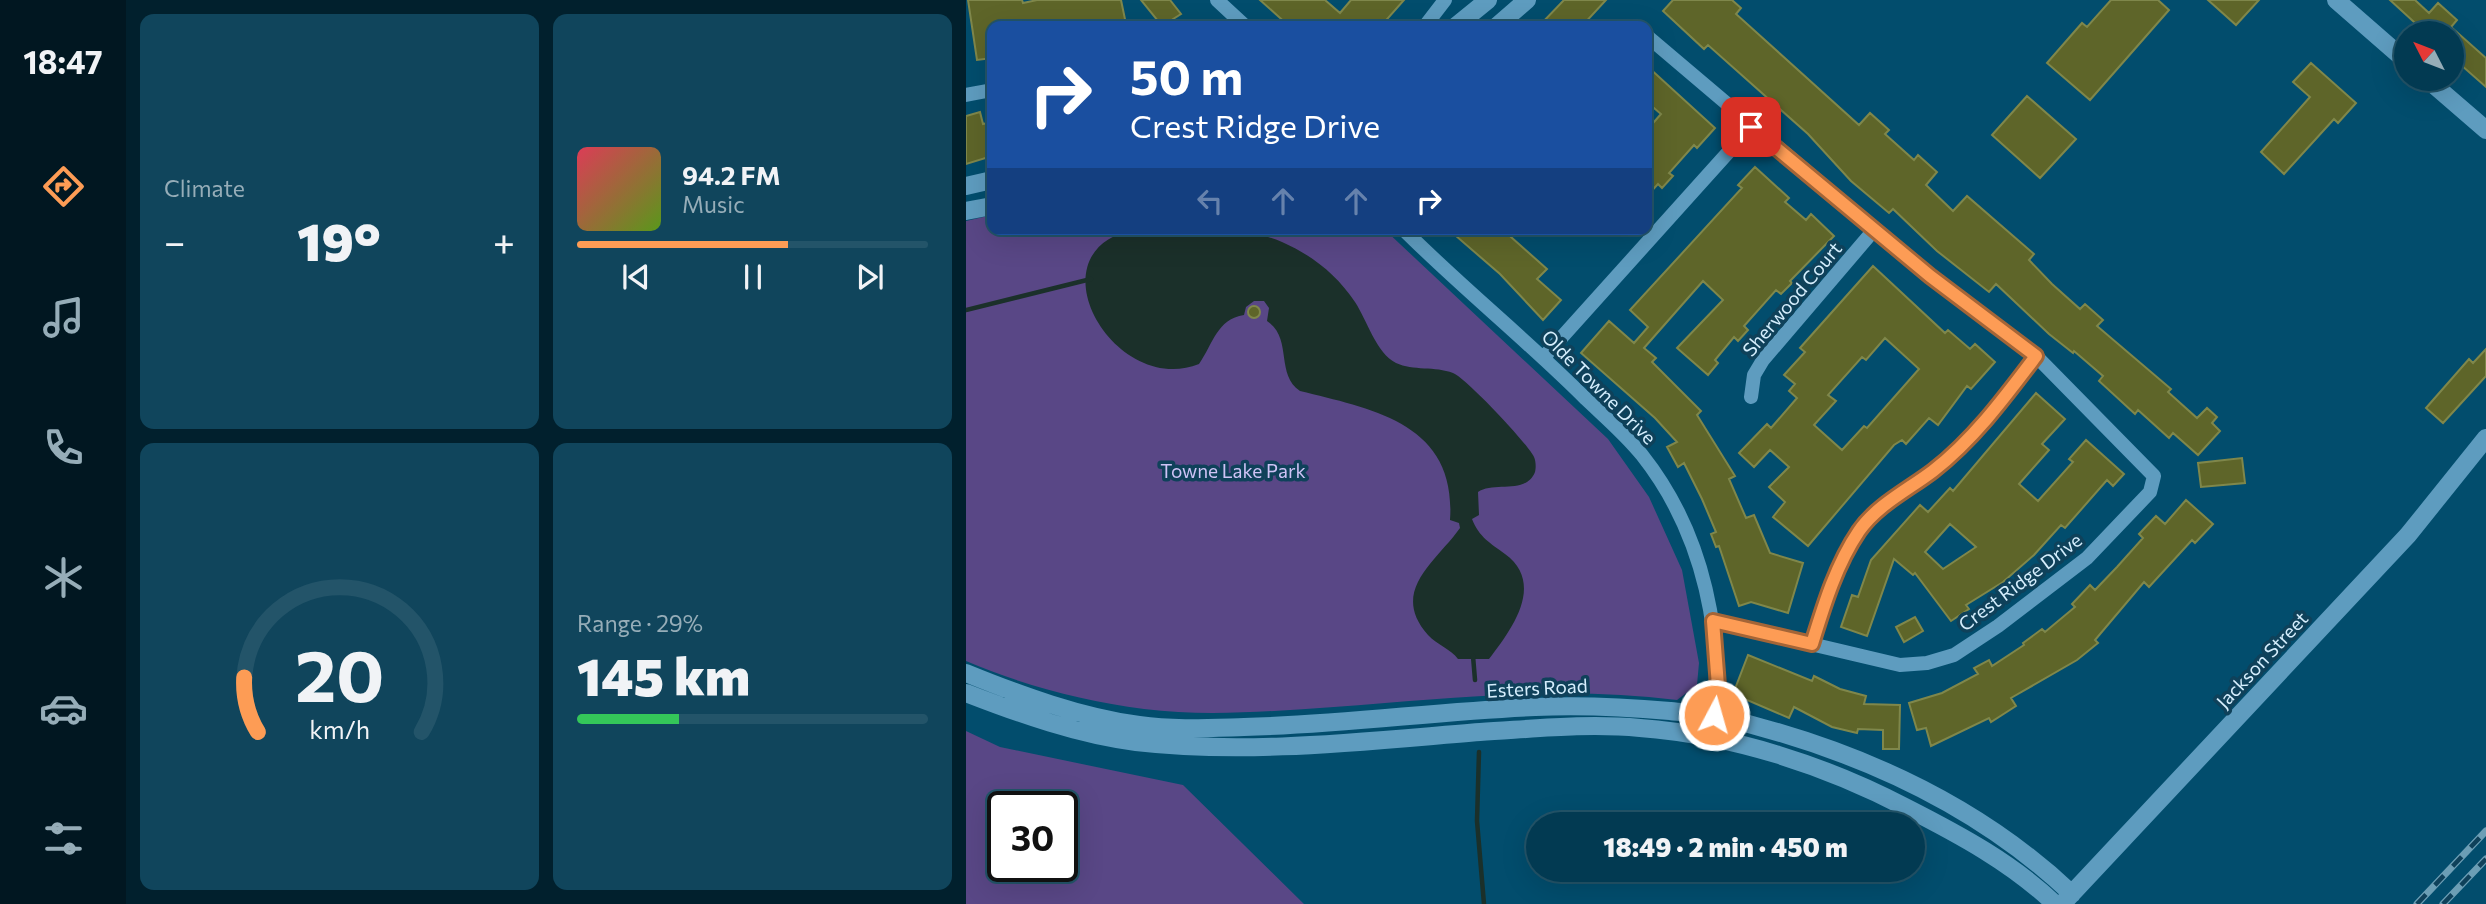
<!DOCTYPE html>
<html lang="en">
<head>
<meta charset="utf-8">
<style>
	:root { --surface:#023a52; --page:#10455c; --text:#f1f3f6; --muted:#96adb8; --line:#235469; --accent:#fd9c55 }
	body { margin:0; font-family:Commissioner,sans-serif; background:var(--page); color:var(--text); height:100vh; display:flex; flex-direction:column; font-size:26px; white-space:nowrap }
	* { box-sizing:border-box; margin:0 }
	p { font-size:23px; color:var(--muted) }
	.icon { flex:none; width:38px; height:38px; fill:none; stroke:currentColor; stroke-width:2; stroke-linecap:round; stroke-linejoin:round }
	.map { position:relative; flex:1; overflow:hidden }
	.drawer { display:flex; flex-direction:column; gap:14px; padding:14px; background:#01202d; width:840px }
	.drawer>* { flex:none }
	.hud { position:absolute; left:21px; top:21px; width:665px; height:214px; border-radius:14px; box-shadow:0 7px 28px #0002,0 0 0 2px var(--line); background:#1a4fa0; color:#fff; overflow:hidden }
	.needle { width:46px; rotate:312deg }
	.controls { position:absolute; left:1428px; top:21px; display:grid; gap:14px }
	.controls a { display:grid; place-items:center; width:70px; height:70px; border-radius:50%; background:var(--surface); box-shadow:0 7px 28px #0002,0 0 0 2px var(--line); font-size:35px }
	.speed { position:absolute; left:21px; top:791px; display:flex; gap:14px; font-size:35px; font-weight:700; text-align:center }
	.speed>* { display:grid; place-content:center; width:91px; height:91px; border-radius:50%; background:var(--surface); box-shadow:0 7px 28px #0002,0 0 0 2px var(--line); line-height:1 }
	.speed .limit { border:4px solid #111; border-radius:10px; background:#fff; color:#111 }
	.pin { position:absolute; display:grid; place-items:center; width:60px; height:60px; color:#fff; margin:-30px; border-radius:14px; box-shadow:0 4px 10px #0006 }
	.me { position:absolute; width:77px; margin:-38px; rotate:6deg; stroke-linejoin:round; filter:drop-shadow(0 0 5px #0008) }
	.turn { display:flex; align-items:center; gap:24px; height:147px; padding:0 28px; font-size:32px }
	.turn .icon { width:91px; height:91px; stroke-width:2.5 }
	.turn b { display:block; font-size:49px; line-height:60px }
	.lanes { display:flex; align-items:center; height:66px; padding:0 28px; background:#0003; justify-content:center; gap:35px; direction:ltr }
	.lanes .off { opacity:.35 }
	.big { font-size:52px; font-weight:800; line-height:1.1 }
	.drawer .widget { flex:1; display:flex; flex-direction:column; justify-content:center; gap:10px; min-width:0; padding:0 24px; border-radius:14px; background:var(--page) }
	.drawer .dial { align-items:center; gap:0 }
	.dial svg { height:182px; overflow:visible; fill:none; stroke:var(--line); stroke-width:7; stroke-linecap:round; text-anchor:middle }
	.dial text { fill:var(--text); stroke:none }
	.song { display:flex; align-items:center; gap:21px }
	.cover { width:84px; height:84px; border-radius:10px; background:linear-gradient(135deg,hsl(350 70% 55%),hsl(90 70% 35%)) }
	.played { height:7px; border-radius:4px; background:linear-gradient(90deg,var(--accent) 60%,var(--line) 60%) }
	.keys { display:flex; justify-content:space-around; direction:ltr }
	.heat { display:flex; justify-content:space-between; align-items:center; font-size:38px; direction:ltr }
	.charge { height:10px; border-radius:5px; background:linear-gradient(90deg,#34c759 29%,var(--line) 0) }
	.drawer .tiles { flex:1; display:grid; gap:14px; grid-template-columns:repeat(2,1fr) }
	.trip { position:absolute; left:560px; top:812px; width:399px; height:70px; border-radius:35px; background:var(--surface); box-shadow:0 7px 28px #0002,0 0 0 2px var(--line); font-weight:800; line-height:70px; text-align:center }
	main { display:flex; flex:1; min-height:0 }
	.dock { display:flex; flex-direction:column; width:126px; justify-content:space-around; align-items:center; background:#011721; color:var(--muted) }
	.dock .icon { width:49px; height:49px }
	.dock .on { color:var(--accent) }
	.dock b { font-size:32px; color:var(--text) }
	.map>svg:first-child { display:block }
	.green { fill:#594786; fill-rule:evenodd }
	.water { fill:#1b302a }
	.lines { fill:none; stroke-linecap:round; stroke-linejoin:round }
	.stream { stroke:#1b302a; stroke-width:4.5 }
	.building { fill:#5e6529; stroke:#7f874b; stroke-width:2; fill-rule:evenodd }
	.minor { stroke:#5e9cbf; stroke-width:14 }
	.tertiary { stroke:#5e9cbf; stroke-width:18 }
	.secondary { stroke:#5e9cbf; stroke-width:18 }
	.rail-casing { stroke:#6c9eb5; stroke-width:7 }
	.rail { stroke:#0f415a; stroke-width:4.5; stroke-dasharray:13; stroke-linecap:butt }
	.route-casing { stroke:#a46537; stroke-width:18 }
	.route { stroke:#fd9c55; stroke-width:12 }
	.labels { text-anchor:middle; stroke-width:7; stroke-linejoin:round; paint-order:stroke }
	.street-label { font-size:19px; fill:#d5eefd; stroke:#0f415a }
	.park-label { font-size:19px; fill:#cfc3f6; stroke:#0f415a }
</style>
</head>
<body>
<main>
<nav class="dock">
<b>18:47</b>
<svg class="icon on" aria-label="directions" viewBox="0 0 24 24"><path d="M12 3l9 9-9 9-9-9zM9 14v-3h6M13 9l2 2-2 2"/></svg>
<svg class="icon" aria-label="music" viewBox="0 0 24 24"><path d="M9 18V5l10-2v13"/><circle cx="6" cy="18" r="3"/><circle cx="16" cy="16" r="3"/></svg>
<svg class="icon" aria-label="phone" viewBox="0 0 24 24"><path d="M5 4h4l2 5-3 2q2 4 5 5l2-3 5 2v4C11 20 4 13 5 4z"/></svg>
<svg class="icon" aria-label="climate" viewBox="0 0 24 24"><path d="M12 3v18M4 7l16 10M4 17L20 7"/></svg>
<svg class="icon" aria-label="car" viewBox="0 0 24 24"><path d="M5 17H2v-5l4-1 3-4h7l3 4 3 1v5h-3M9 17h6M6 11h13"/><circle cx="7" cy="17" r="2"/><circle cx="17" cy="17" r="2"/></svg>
<svg class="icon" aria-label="filters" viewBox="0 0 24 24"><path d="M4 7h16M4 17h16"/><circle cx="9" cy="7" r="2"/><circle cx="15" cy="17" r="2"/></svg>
</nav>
<section class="drawer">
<div class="tiles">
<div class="widget"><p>Climate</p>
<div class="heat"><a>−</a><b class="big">19°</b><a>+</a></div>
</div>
<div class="widget">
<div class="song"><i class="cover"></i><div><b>94.2 FM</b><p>Music</p></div></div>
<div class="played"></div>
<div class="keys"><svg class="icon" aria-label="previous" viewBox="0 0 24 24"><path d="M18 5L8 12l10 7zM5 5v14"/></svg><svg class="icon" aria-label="pause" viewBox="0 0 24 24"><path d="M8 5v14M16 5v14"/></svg><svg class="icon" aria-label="next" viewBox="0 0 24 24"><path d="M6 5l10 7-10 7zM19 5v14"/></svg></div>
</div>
<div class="widget dial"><svg viewBox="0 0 100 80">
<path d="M14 69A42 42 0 1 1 86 69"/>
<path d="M14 69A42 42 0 0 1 8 45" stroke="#fd9c55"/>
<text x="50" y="56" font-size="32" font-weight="700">20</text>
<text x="50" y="72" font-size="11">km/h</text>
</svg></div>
<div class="widget"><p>Range · 29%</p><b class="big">145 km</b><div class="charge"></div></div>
</div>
</section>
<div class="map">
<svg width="1520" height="904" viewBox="0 0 1520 904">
	<rect width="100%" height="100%" fill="#024d6d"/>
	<path class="green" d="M 26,215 L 26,229 L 418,229 L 642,439 L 683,497 L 716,570 L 733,663 L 731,685 L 711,700 C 597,686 483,698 368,707 C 306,711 241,717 178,709 C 117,701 56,685 0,661 L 0,221 Z
		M 0,731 L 34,747 L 217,785 L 338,904 L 0,904 ZM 37,807 L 96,807 L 96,866 L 37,866 Z"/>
	<path class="water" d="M 170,229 C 219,229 270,223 316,242 C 346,255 371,275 389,302 C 401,320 410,353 430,363 C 447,371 469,366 487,373 C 500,378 562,444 568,457 C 570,461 570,468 569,472 C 560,495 528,481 512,492 L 513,515 L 506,519 C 513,537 524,543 539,554 C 580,584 545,630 523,659 L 492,659 C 485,649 471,645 462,635 C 423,591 470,562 494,528 L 493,523 L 484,520 C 491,423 406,409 334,391 C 309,374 327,338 301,321 L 303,308 L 298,301 L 288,301 L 280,307 L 278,315 C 251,319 247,344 233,364 C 148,398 62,250 170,229 Z"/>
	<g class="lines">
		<path class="stream" d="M 0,310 L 125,279
			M 507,656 L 509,680
			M 513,752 L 511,821 L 518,904"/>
	</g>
	<path class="building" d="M 2,0 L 56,0 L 57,3 L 71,0 L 155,0 L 160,24 L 26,26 L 26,58 L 11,60 Z
		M 175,0 L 204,0 L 215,14 L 196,26 Z
		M 294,0 L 359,0 L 374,13 L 385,0 L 438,0 L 415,26 L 323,26 Z
		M 598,0 L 640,0 L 616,26 L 573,26 Z
		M 707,0 L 766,0 L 775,8 L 770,14 L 893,125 L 904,113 L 923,130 L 919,134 L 948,160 L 952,155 L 971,172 L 960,185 L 987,211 L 1001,196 L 1068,254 L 1063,260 L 1086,284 L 1114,309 L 1119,304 L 1137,320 L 1131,326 L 1205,389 L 1202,392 L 1231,418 L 1241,408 L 1251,417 L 1246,423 L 1254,431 L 1232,455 L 1207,433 L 1203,438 L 1172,410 L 1169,414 L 1133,381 L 1137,376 L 1108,351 L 1107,353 L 1083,334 L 1030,284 L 1023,292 L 971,251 L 927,209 L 923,213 L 885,181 L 842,134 L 742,45 L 738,49 L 697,11 Z
		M 1145,0 L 1192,0 L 1203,10 L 1124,100 L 1081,63 L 1116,23 L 1121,27 Z
		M 1242,0 L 1293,0 L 1270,25 Z
		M 1424,0 L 1449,0 L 1463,13 L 1472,3 L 1491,20 L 1485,27 L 1520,58 L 1520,87 L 1486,57 L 1486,33 L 1460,33 Z
		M 1345,63 L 1390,103 L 1372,123 L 1368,119 L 1318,174 L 1295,152 L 1344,97 L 1327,82 Z
		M 681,66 L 749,128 L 731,148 L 728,145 L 703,173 L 707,176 L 696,188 L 692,184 L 681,196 L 681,130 L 695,114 L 681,102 Z
		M 1061,96 L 1110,139 L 1074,178 L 1026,135 Z
		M 14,112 L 17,124 L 26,122 L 26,156 L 0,164 L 0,116 Z
		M 789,167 L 823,198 L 819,202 L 840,220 L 845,214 L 868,236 L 824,281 L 826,283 L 815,294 L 810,290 L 778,326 L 782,330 L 772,341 L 768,337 L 749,360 L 752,363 L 742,375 L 711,348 L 757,300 L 737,281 L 678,348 L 690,358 L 686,362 L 735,411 L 731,415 L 769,476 L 763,479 L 780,518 L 788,515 L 804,553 L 837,563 L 822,613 L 785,602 L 773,606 L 753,546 L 750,547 L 745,534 L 750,532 L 736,499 L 718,463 L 712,467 L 701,447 L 711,442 L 689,418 L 615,353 L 643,321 L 668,343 L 682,327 L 664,310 L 776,188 L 772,185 Z
		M 496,229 L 536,229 L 581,269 L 571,279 L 595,300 L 577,320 L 534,274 L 490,236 Z
		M 907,266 L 979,333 L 982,330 L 1004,349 L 1009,344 L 1029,362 L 1005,389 L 1001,386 L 972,425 L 963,418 L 940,444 L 936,440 L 928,445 L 842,546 L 807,517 L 819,502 L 803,487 L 823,467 L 804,450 L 788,467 L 773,453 L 801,424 L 805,428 L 831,398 L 823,391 L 829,384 L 818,375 L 839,352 L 834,348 ZM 919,338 L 953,369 L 901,428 L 898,426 L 876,450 L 848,425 L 870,401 L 862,395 L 896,357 L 900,360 Z
		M282 312a6 6 0 1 1 12 0a6 6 0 1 1-12 0Z
		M 1520,349 L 1520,376 L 1477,423 L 1460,408 L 1503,359 L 1507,363 Z
		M 1070,393 L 1099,419 L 1076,444 L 1083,450 L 1053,484 L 1072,501 L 1107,462 L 1103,459 L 1120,440 L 1158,474 L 1147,486 L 1141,480 L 1099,528 L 1095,525 L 1068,555 L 1037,582 L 1000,605 L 1003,609 L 985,621 L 949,573 L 947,575 L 928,559 L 901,636 L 875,627 L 886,595 L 892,597 L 905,560 L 954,505 L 962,512 L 984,488 L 987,491 ZM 984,524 L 1010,547 L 977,569 L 959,552 Z
		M 1276,458 L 1279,483 L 1235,487 L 1232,463 Z
		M 1220,500 L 1247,524 L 1229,543 L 1226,540 L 1183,587 L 1178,582 L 1129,640 L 1132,643 L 1111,660 L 1045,698 L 1050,706 L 1025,722 L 1023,718 L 965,746 L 960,728 L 951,730 L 943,703 L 976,693 L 1012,674 L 1008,668 L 1023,660 L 1026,666 L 1058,645 L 1057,643 L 1076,629 L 1079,632 L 1109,607 L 1106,604 L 1124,585 L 1129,590 L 1151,567 L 1177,538 L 1173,534 L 1190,516 L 1199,524 Z
		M 949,617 L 957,631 L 938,642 L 930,627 Z
		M 782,655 L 846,681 L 848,676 L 874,689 L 900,696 L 898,704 L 934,705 L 933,749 L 917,749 L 917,730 L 892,729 L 891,733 L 866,727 L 828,707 L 823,718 L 767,694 Z"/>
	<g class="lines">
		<path class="minor" d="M 251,0 L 279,26
			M 459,26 L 479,0
			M 681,36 L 964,276 L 1070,356 L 1188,476 L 1184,492 L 1121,558 L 1032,626 L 988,655 L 961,663 L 934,665 L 747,621
			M 0,95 L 26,90
			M 437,229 C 496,288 561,340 620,399 C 639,417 660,435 676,455 C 737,532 762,641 744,736
			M 578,357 L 785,127
			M 785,397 L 788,375 L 797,360 L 908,230
			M 846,644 C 858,605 870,565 893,531 C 911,505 942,490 967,471 C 1008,439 1039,397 1070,356"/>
		<path class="tertiary" d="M 1370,0 L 1440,61
			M 1461,79 L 1520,130
			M 0,673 C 54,695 114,717 173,725 C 208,730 243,728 278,727 C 375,725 472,711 569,707 C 614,705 659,707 704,711 C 719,713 735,712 750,716 C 881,746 1008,801 1106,894
			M 0,693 C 54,714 113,735 170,742 C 283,755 401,741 514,732 C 567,729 620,723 674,728 C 766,735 859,765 941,808 C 994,835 1046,863 1089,904
			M 1099,901 L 1442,535 L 1520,438"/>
		<path class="secondary" d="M 490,26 L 522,0
			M 531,26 L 561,0
			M 0,186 L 26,180
			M 0,211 L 26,206"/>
		<defs>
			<path id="rail" d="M 1451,904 L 1520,831
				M 1477,904 L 1520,859"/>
		</defs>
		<use href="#rail" class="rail-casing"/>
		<use href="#rail" class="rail"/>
	</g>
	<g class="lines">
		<defs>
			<path id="route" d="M 748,715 L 752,686 L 747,621 L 846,644 C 858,605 870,565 893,531 C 911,505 942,490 967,471 C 1008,439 1039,397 1070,356 L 964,276 L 785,127"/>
		</defs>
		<use href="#route" class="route-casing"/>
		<use href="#route" class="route"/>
	</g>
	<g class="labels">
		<g class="street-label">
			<text transform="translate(826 299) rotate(-50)" y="7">Sherwood Court</text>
			<text transform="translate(633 387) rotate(45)" y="7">Olde Towne Drive</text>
			<text transform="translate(1054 582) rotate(-37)" y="7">Crest Ridge Drive</text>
			<text transform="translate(1296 660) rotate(-47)" y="7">Jackson Street</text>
			<text transform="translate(571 688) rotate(-3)" y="7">Esters Road</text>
		</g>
		<g class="park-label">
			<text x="267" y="478">Towne Lake Park</text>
		</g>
	</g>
</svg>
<div class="controls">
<a><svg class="needle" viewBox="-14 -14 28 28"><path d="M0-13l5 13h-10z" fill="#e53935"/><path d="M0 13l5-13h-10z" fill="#96adb8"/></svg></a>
</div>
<div class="speed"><div class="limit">30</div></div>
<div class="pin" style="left:785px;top:127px;background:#d93025"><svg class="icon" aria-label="arrive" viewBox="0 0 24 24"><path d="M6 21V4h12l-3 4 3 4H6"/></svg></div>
<svg class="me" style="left:748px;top:715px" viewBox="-20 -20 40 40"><circle r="17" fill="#fd9c55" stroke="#fff" stroke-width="3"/><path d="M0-11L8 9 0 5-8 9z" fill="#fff"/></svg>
<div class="trip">18:49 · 2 min · 450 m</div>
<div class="hud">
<div class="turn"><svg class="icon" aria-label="right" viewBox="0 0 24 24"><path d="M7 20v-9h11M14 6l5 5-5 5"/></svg><div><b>50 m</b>Crest Ridge Drive</div></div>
<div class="lanes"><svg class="icon off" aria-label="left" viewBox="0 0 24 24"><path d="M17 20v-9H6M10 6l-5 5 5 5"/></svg><svg class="icon off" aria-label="ahead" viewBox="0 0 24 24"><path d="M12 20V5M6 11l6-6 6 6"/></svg><svg class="icon off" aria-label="ahead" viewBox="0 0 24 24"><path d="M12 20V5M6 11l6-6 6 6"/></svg><svg class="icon" aria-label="right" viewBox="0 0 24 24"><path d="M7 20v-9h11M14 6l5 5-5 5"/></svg></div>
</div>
</div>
</main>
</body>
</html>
